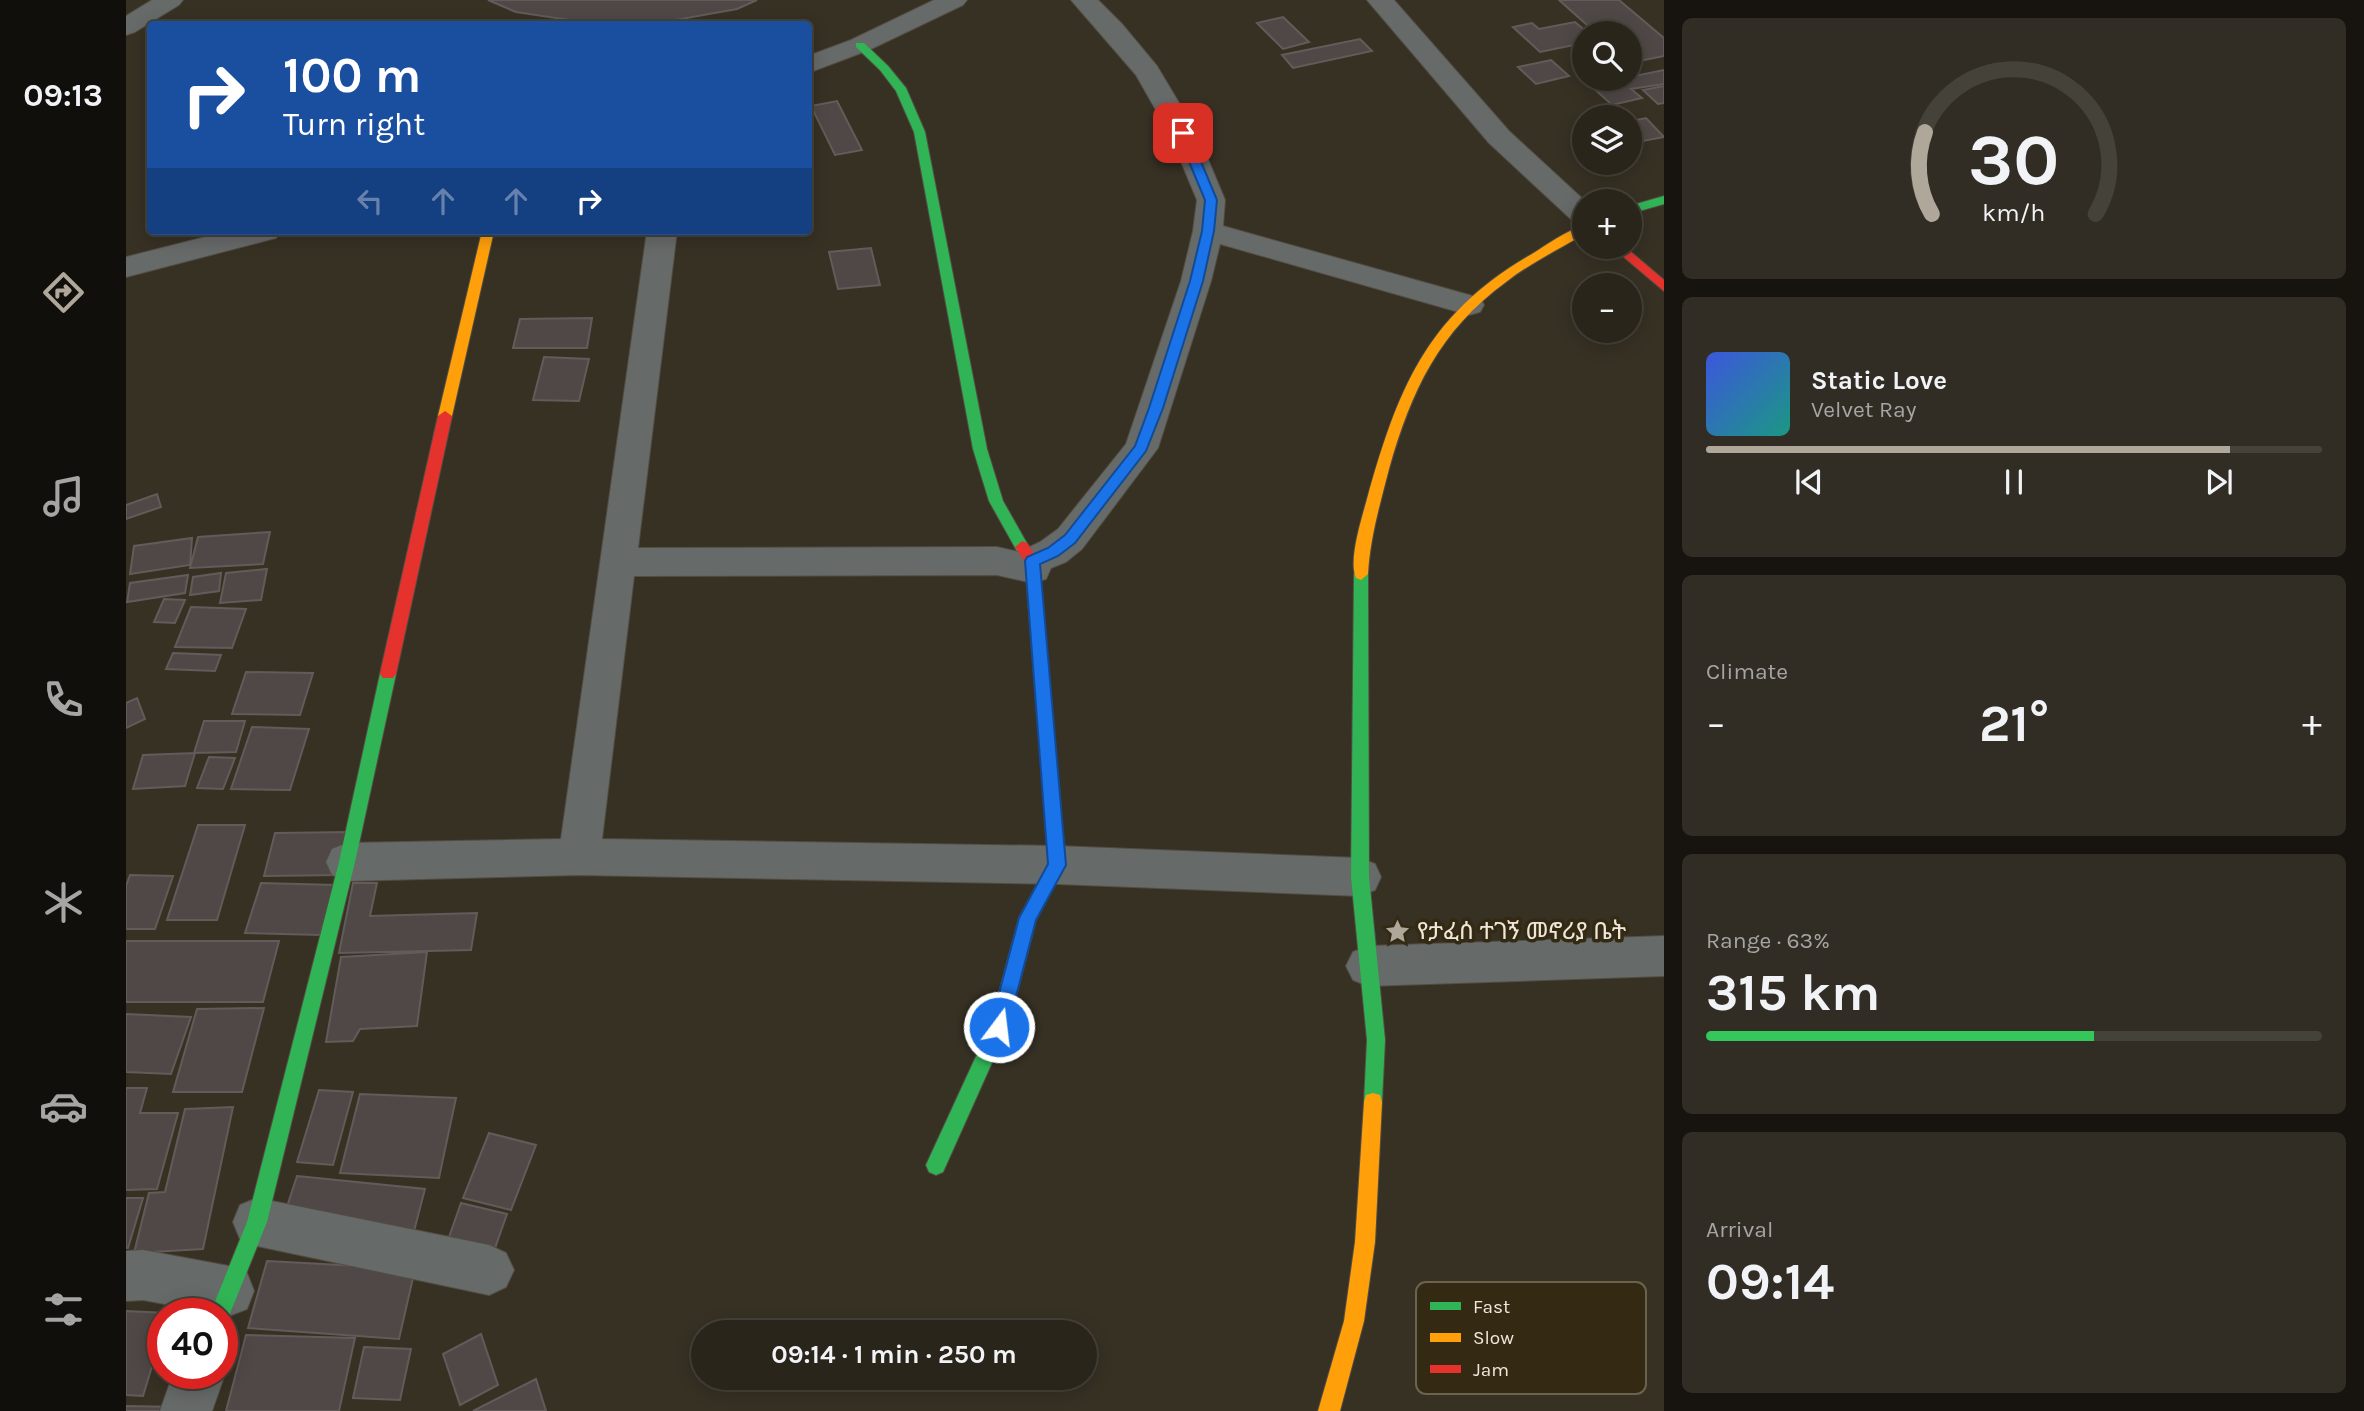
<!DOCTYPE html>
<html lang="en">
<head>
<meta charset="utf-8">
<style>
	:root { --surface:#29251b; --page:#312d24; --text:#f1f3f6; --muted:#a5a5a3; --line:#45423a; --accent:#afa89a }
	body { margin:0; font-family:Karla,"Noto Sans Ethiopic",sans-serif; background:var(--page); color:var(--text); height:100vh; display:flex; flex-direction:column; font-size:26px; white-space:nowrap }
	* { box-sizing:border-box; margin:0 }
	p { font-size:23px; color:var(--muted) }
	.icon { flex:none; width:38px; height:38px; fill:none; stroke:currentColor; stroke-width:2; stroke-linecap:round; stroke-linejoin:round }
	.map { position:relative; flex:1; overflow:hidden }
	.panel { display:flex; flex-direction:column; gap:18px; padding:18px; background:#17140f; width:700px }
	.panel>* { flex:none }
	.hud { position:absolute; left:21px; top:21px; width:665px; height:214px; border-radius:7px; box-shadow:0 4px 18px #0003,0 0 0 2px var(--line); background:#1a4fa0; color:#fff; overflow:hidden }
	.fabs { position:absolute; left:1446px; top:21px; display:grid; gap:14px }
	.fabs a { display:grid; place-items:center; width:70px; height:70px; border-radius:50%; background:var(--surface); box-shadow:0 4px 18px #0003,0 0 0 2px var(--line); font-size:35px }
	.speed { position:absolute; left:21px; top:1298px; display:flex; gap:14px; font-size:35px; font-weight:700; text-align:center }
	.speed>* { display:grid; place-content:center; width:91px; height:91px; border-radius:50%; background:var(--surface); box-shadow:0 4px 18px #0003,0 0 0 2px var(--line); line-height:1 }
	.speed .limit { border:10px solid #d22; background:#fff; color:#111 }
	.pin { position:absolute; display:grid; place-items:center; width:60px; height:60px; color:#fff; margin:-30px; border-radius:14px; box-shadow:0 4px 10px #0006 }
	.me { position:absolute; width:77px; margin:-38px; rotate:15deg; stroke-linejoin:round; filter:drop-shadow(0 0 5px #0008) }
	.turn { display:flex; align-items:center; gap:24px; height:147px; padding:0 21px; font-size:32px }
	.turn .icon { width:91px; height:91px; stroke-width:2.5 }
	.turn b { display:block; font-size:49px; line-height:60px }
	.lanes { display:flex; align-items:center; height:66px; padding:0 21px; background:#0003; justify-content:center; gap:35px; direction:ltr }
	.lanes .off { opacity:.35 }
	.big { font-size:52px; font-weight:700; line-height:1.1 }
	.panel .tile { flex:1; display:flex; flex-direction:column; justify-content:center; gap:10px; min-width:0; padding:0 24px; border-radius:10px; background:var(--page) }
	.panel .dial { align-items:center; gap:0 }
	.dial svg { height:182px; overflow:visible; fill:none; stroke:var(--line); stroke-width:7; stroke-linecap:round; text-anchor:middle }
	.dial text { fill:var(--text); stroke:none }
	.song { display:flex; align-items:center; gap:21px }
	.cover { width:84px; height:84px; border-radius:10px; background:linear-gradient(135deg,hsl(230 70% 55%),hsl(170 70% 35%)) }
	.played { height:7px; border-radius:4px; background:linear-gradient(90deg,var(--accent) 85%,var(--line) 85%) }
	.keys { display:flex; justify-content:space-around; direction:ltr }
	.heat { display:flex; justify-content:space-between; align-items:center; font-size:38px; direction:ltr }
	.charge { height:10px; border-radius:5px; background:linear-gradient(90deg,#34c759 63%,var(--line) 0) }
	.trip { position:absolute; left:565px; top:1320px; width:406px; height:70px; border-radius:35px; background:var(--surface); box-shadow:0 4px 18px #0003,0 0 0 2px var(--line); font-weight:700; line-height:70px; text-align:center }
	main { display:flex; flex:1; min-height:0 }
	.dock { display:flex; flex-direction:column; width:126px; justify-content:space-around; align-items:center; background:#100f0b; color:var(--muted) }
	.dock .icon { width:49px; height:49px }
	.dock .selected { color:var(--accent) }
	.dock b { font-size:32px; color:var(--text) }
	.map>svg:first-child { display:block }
	.building { fill:#504846; stroke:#625b59; stroke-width:2 }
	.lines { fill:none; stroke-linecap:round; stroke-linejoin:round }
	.street-casing { stroke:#534d43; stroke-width:2 }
	.fast-casing { stroke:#534d43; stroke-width:2 }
	.slow-casing { stroke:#534d43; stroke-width:2 }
	.jam-casing { stroke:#534d43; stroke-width:2 }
	.street { fill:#666a68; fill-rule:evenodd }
	.fast { fill:#30b455; fill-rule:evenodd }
	.slow { fill:#ff9f0a; fill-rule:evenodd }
	.jam { fill:#e5322d; fill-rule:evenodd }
	.route { fill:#1a73e8; stroke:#114b97; stroke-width:2 }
	.labels { text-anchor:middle; stroke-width:7; stroke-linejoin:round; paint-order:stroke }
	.poi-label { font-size:24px; fill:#efe8da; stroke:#342a13; text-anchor:start }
	.key { fill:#342a13; stroke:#6c634f; stroke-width:2 }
	.key-label { font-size:19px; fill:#efe8da }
</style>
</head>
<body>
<main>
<nav class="dock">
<b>09:13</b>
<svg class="icon selected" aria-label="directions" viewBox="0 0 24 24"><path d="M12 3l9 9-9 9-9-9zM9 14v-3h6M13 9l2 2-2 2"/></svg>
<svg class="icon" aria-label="music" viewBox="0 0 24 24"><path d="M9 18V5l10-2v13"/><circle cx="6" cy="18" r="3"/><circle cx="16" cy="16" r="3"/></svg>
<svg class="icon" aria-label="phone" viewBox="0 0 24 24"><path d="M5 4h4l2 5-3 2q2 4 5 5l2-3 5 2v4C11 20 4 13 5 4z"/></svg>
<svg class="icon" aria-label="climate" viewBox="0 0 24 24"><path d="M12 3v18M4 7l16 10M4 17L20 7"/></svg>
<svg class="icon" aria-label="car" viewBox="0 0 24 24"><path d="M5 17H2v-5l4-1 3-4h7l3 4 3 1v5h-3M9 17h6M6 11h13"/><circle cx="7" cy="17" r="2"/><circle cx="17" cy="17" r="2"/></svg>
<svg class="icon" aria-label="filters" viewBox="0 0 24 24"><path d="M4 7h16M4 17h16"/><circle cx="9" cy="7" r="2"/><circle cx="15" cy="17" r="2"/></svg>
</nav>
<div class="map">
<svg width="1538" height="1411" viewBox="0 0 1538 1411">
	<rect width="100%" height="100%" fill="#373124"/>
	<path class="building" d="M 362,0 L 631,0 L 611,9 L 544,21 L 470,24 L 390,12 Z
		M 1433,0 L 1493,0 L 1538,38 L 1538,56 L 1503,63 L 1503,33 L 1470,33 Z
		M 1157,17 L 1183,42 L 1157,49 L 1131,23 Z
		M 1449,22 L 1462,33 L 1458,33 L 1458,43 L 1414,52 L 1387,27 L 1406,23 L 1413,29 Z
		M 1234,39 L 1246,51 L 1167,68 L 1156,55 Z
		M 1425,60 L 1443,76 L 1410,84 L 1392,67 Z
		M 1538,70 L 1538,84 L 1505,89 L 1516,98 L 1486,105 L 1464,85 Z
		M 1538,86 L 1538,103 L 1532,104 L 1517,90 Z
		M 711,101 L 736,150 L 709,155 L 685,106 Z
		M 1502,111 L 1511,120 L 1520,118 L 1538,137 L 1506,143 L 1503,140 L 1503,117 L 1479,115 Z
		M 745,248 L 754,285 L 712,289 L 703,252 Z
		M 466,318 L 461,348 L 387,348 L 394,319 Z
		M 418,357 L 463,359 L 453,401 L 407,400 Z
		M 31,494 L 35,507 L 0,519 L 0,505 Z
		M 144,532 L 137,564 L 64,568 L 72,537 Z
		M 66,538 L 64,565 L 4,574 L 8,546 Z
		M 141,569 L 135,600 L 94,603 L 100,573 Z
		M 95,573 L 93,591 L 64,595 L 67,577 Z
		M 62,575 L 59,593 L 1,602 L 4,583 Z
		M 38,599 L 59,600 L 49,623 L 28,622 Z
		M 65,607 L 120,609 L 106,648 L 49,647 Z
		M 47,653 L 95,655 L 89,671 L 40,669 Z
		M 120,672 L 187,673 L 174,715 L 106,714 Z
		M 11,698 L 19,719 L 0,728 L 0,703 Z
		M 78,721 L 119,721 L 110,752 L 68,753 Z
		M 126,727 L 183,729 L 164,790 L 105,789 Z
		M 69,753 L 59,786 L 7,789 L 17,755 Z
		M 83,757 L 109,758 L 97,789 L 71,788 Z
		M 72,825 L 119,825 L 91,920 L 41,920 Z
		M 224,832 L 215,875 L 138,876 L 149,833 Z
		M 4,875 L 47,876 L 29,929 L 0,929 L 0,886 Z
		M 135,883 L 208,885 L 194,935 L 119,933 Z
		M 227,883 L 251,883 L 244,916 L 351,913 L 345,950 L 213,953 Z
		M 0,941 L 153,941 L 137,1002 L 0,1002 Z
		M 301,952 L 291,1026 L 234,1029 L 227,1041 L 200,1042 L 215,957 Z
		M 138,1008 L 116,1092 L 47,1092 L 71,1009 Z
		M 0,1014 L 65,1017 L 45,1074 L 0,1072 Z
		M 0,1088 L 21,1088 L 14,1113 L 52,1113 L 31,1189 L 0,1190 Z
		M 193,1090 L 227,1092 L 207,1165 L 171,1162 Z
		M 234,1094 L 330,1098 L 313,1178 L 214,1173 Z
		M 107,1107 L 77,1249 L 8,1253 L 23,1193 L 39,1192 L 59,1109 Z
		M 363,1133 L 410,1145 L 385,1210 L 337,1198 Z
		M 171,1176 L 299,1189 L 287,1235 L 156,1222 Z
		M 0,1198 L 17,1198 L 2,1248 L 0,1248 Z
		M 335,1203 L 381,1214 L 368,1251 L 322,1240 Z
		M 141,1261 L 289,1269 L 273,1339 L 122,1328 Z
		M 0,1311 L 42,1313 L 37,1314 L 37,1330 L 17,1396 L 0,1395 Z
		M 355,1334 L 372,1385 L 334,1405 L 317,1354 Z
		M 120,1335 L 229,1338 L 213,1411 L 100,1411 Z
		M 238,1347 L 285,1349 L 274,1400 L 227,1398 Z
		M 410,1379 L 420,1411 L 347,1411 Z
		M 0,1406 L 55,1407 L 53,1411 L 0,1411 Z"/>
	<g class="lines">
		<defs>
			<path id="street" d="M 26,0 L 57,0 L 53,5 L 9,32 L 0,35 L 0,16 Z
				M 808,0 L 841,0 L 837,5 L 743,50 L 682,73 L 682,56 L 725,40 Z
				M 945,0 L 972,0 L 996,24 L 1031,66 L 1071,133 L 1099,200 L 1097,226 L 1354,298 L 1358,305 L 1354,312 L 1343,315 L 1094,244 L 1085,281 L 1032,448 L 956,549 L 940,562 L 925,568 L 920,579 L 907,583 L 871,575 L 508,576 L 476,839 L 931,846 L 1234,858 L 1249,864 L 1255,877 L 1249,890 L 1234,896 L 931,884 L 453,875 L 221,881 L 206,875 L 200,862 L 206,849 L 221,843 L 435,839 L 521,231 L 551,231 L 512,548 L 871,547 L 893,552 L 914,542 L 932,529 L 1000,444 L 1055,281 L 1067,231 L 1071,200 L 1043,133 L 1010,75 Z
				M 1241,0 L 1268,0 L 1383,131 L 1459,201 L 1458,225 L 1448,222 L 1363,143 Z
				M 103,231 L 155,231 L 150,238 L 0,277 L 0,257 Z
				M 1538,936 L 1538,976 L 1242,986 L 1227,980 L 1220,966 L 1227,952 L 1242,946 Z
				M 131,1198 L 363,1245 L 380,1253 L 388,1270 L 380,1287 L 363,1295 L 131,1246 L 114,1239 L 107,1222 L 114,1205 Z
				M 17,1250 L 103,1266 L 121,1273 L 128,1291 L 121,1309 L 103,1316 L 17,1300 L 0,1301 L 0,1251 Z
				M 96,1368 L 99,1374 L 86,1411 L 34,1411 L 47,1374 L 96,1374 Z"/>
			<path id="fast" d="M 730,43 L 738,43 L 762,66 L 780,88 L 799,132 L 861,449 L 877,501 L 903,547 L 901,551 L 891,551 L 863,501 L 847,449 L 788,132 L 770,91 L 754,70 L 730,47 Z
				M 1538,196 L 1538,204 L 1503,214 L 1503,206 Z
				M 1235,568 L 1242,574 L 1243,877 L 1259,1040 L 1256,1102 L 1254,1109 L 1247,1111 L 1240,1109 L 1238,1102 L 1241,1040 L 1225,877 L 1228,574 Z
				M 262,668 L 267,670 L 270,674 L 229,862 L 141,1222 L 101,1321 L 96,1323 L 96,1314 L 84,1314 L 121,1222 L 213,862 L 254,674 L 257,670 Z
				M 926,795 L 932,797 L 934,802 L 939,865 L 910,920 L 882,1027 L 817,1172 L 810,1175 L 803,1172 L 800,1165 L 864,1026 L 893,918 L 922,864 L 918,802 L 920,797 Z"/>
			<path id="slow" d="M 1458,225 L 1458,234 C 1432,250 1404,263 1380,282 C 1313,331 1285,391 1263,469 C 1254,504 1244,538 1242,574 L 1235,580 L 1230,578 C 1222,560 1236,518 1241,499 C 1272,388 1301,314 1406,254 C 1422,244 1440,231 1458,225 Z
				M 356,231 L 368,231 L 326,416 L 319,421 L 312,416 Z
				M 1247,1093 L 1254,1095 L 1256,1102 L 1249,1242 L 1238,1321 L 1214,1411 L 1192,1411 L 1218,1321 L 1229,1242 L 1238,1102 L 1240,1095 Z"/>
			<path id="jam" d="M 1486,247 L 1499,247 L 1538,280 L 1538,291 Z
				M 319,411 L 326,416 L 270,674 L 267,678 L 257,678 L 254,674 L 312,416 Z
				M 896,541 L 901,543 L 913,561 L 934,802 L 932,807 L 926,809 L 920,807 L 918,802 L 899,562 L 889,547 Z"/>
		</defs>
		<use href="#street" class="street-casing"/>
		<use href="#fast" class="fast-casing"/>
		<use href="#slow" class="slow-casing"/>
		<use href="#jam" class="jam-casing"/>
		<use href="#street" class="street"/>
		<use href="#fast" class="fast"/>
		<use href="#slow" class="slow"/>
		<use href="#jam" class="jam"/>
	</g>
	<path class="route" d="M 1057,129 L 1063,133 L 1091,200 L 1088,231 L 1077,281 L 1037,408 L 1020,451 L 949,543 L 932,556 L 914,564 L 940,865 L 910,920 L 882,1027 L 880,1034 L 873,1036 L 867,1034 L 864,1027 L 893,918 L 922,864 L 899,561 L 901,557 L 922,548 L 939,535 L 1009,446 L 1023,408 L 1064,281 L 1076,231 L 1079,200 L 1051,133 Z"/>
	<defs>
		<symbol id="sight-bare" viewBox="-9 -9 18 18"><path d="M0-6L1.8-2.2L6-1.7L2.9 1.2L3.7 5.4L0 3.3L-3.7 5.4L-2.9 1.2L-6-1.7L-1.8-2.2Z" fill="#afa89a" stroke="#342a13" stroke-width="2.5" paint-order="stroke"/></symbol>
	</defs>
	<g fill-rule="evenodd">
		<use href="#sight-bare" x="1254" y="914" width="35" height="35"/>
	</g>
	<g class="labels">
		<g class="poi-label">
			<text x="1291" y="939">የታፈሰ ተገኝ መኖሪያ ቤት</text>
		</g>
	</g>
	<rect x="1290" y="1282" width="230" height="112" rx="10" class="key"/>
	<rect x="1304" y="1302" width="31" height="8" fill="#30b455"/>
	<rect x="1304" y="1333" width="31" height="9" fill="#ff9f0a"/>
	<rect x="1304" y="1365" width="31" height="8" fill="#e5322d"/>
	<g class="key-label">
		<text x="1347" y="1313">Fast</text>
		<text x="1347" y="1344">Slow</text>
		<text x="1347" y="1376">Jam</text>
	</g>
</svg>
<div class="fabs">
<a><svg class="icon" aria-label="search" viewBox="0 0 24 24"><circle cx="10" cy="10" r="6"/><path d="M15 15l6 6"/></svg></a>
<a><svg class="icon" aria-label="layers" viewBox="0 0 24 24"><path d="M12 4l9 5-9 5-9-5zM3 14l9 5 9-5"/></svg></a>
<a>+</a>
<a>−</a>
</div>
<div class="speed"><div class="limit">40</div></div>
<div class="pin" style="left:1057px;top:133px;background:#d93025"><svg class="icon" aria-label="arrive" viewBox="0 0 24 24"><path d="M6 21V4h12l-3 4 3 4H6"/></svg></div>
<svg class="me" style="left:873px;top:1027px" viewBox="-20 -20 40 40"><circle r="17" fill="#1a73e8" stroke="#fff" stroke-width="3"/><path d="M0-11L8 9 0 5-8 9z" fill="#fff"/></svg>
<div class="trip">09:14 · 1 min · 250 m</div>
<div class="hud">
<div class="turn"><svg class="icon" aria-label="right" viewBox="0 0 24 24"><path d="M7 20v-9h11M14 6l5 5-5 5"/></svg><div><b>100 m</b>Turn right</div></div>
<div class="lanes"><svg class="icon off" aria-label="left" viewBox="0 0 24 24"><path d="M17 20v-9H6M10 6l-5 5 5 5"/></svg><svg class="icon off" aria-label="ahead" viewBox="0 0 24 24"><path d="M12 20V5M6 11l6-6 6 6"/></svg><svg class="icon off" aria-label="ahead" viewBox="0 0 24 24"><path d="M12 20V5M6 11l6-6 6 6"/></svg><svg class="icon" aria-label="right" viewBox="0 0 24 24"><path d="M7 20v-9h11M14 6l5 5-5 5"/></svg></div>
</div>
</div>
<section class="panel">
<div class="tile dial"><svg viewBox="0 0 100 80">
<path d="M14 69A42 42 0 1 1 86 69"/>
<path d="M14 69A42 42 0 0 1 11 33" stroke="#afa89a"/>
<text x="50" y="56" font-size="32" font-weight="700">30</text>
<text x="50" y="72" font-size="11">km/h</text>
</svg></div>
<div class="tile">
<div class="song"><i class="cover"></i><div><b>Static Love</b><p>Velvet Ray</p></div></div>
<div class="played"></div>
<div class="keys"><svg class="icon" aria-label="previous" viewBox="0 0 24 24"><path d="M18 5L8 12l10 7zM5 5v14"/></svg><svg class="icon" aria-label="pause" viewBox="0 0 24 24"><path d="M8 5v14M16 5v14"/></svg><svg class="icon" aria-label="next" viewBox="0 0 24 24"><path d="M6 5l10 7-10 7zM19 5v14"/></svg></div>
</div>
<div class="tile"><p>Climate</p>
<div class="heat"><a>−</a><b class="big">21°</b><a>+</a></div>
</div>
<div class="tile"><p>Range · 63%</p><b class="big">315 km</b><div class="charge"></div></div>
<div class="tile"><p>Arrival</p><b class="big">09:14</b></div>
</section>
</main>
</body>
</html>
